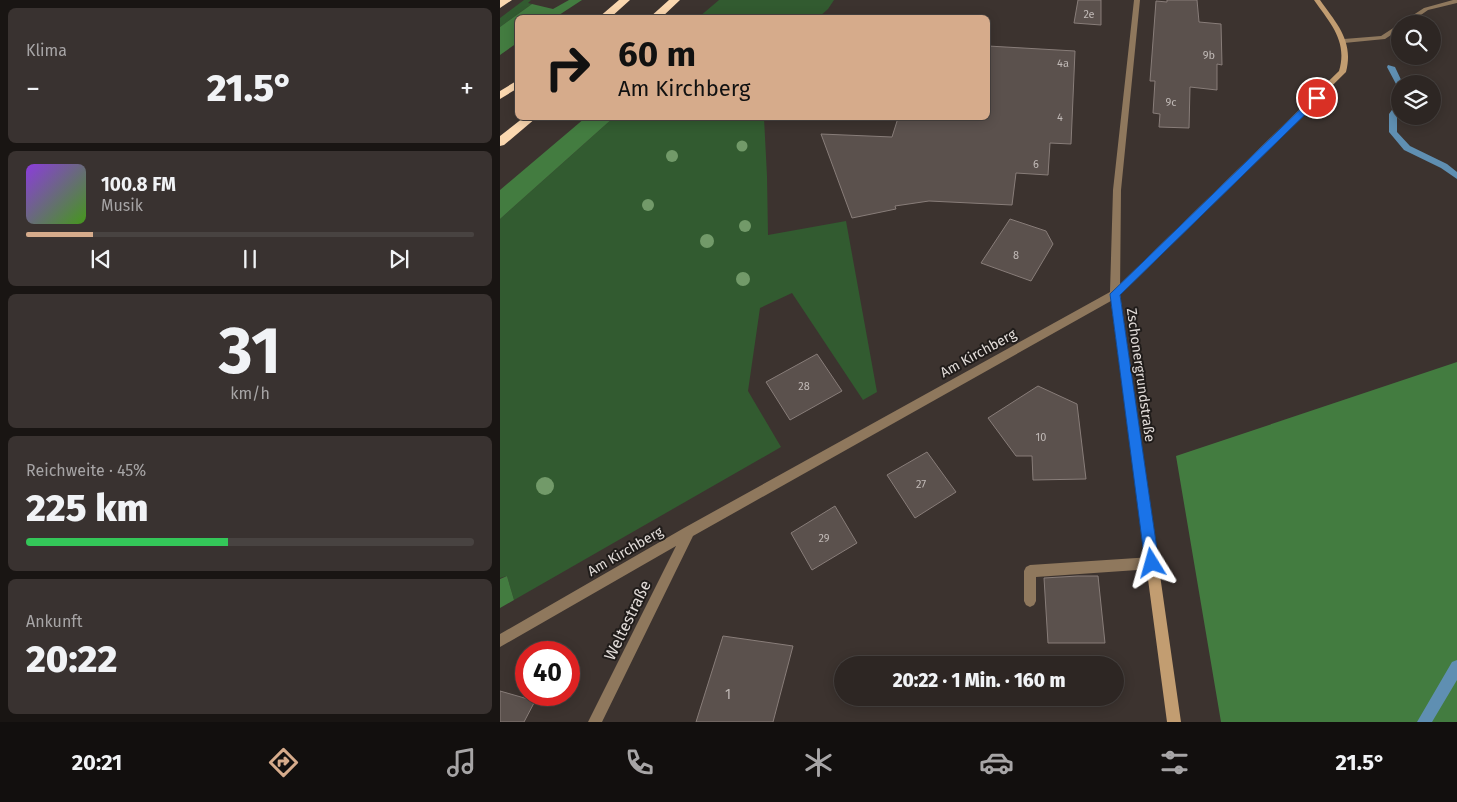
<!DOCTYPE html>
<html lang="de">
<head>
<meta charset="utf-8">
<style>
	:root { --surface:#2d2623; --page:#393230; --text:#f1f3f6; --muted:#a7a5a6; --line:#484341; --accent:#d6ab8b }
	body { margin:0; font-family:"Fira Sans",sans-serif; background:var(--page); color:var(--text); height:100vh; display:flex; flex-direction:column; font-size:19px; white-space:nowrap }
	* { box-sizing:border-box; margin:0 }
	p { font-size:16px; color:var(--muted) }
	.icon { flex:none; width:28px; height:28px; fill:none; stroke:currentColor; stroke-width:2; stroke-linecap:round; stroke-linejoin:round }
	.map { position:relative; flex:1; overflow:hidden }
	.sheet { display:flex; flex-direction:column; gap:8px; padding:8px; background:#191513; width:500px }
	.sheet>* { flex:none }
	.hud { position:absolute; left:15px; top:15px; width:475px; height:105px; border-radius:8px; box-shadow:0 2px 12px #0003,0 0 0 1px var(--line); background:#d6ab8b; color:#111; overflow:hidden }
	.tools { position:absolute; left:891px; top:15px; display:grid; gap:10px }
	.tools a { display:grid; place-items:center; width:50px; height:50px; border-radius:50%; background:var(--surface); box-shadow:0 2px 12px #0003,0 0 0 1px var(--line); font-size:25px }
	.speed { position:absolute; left:15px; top:641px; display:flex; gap:10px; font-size:25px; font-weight:700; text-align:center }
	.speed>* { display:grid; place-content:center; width:65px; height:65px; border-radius:50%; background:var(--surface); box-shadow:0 2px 12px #0003,0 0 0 1px var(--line); line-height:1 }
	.speed .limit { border:8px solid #d22; background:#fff; color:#111 }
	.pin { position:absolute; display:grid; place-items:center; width:42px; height:42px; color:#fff; margin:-21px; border:2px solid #fff; border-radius:50%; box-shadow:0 1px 5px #0007 }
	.me { position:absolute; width:55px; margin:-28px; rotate:352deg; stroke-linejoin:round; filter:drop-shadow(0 0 4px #0008) }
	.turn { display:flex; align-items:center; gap:18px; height:105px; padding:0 20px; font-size:22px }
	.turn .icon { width:65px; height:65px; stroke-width:2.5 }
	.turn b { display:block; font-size:35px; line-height:42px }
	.big { font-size:38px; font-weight:800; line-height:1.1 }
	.sheet .widget { flex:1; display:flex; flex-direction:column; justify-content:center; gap:8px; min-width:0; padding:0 18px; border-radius:8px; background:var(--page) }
	.sheet .dial { align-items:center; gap:0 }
	.dial b { font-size:65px; line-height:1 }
	.song { display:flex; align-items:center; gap:15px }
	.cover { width:60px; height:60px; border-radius:8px; background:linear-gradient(135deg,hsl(270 70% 55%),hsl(100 70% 35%)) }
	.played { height:5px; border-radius:2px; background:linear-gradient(90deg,var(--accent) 15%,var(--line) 15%) }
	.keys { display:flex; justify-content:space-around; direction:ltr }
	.heat { display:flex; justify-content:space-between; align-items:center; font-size:28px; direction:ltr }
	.charge { height:8px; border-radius:4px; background:linear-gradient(90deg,#34c759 45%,var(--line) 0) }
	.trip { position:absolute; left:334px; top:656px; width:290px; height:50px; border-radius:25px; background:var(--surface); box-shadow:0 2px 12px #0003,0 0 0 1px var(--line); font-weight:800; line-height:50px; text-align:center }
	.menu { display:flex; height:80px; justify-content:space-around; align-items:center; background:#120f0e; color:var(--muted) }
	.menu .icon { width:35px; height:35px }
	.menu .on { color:var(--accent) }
	.menu b { font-size:22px; color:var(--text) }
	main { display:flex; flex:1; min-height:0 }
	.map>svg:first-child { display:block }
	.green { fill:#325b30 }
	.forest { fill:#437c40 }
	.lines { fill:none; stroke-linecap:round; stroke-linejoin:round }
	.stream { fill:#5f8fb2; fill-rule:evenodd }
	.building { fill:#5b514d; stroke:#887d79 }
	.lane { fill:#8f785d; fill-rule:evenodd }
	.street { fill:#8f785d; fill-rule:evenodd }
	.secondary { fill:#c29d71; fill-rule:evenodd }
	.highway { fill:#fbd8b0; fill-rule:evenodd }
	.tree { fill:#729a69 }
	.route { fill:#1a73e8; stroke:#114b97 }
	.labels { text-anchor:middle; stroke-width:4; stroke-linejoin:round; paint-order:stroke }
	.number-label { font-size:11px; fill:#c0b9b6 }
	.street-label { font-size:14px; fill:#e2dcd9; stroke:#201c1a }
	.near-number-label { font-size:14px; fill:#c0b9b6 }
	.near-street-label { font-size:16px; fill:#e2dcd9; stroke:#201c1a }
</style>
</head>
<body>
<main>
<section class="sheet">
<div class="widget"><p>Klima</p>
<div class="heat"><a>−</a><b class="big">21.5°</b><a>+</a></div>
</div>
<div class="widget">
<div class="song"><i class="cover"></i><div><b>100.8 FM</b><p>Musik</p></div></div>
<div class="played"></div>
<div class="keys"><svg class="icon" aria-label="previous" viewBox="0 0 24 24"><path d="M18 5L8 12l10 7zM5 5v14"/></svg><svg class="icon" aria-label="pause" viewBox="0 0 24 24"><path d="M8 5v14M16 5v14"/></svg><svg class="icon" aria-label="next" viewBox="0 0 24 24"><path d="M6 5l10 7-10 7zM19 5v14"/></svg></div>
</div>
<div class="widget dial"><b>31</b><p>km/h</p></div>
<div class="widget"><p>Reichweite · 45%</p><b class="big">225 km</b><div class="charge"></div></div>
<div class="widget"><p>Ankunft</p><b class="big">20:22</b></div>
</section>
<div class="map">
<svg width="957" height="722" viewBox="0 0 957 722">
	<rect width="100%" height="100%" fill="#3c332f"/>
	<path class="green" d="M 24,0 L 31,0 L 28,3 L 32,4 L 0,27 L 0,18 Z
		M 219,0 L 334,0 L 328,9 L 319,17 L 199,17 Z
		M 113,118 L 264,118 L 267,176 L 268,235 L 346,221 L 377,392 L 363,400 L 292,293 L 260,308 L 248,391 L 281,447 L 14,600 L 7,576 L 0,578 L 0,219 Z"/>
	<path class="forest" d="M 69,0 L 82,0 L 56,17 L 18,18 L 17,43 L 0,55 L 0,27 L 32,4 L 53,9 Z
		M 85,118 L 113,118 L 0,219 L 0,190 Z
		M 957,362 L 957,722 L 721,722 L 676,456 Z
		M 7,576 L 14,600 L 0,608 L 0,579 Z"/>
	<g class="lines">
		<path class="stream" d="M 888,65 L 895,67 L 903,84 L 900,84 L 900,86 L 896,84 L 887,67 Z
			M 897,103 L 900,103 L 900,110 L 897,114 L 897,132 L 910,146 L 947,164 L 957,172 L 957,179 L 941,168 L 904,150 L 889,132 L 889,114 Z
			M 957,660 L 957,680 L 932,722 L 917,722 L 952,662 Z"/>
	</g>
	<path class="building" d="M 578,0 L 601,0 L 601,25 L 574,23 Z
		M 667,0 L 697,0 L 699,22 L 721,24 L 722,65 L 717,64 L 717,90 L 690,87 L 689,128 L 659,127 L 660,114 L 653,113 L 655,81 L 650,81 L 656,1 L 667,2 Z
		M 488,46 L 575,51 L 571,144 L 550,143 L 548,175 L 516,173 L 512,205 L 429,201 L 395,206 L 396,209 L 352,218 L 321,134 L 392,137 L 398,118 L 488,118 Z
		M 510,219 L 546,231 L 553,244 L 531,281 L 481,263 Z
		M 317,354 L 342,391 L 290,420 L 266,382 Z
		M 538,386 L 577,404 L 586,479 L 533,480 L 532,456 L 516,456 L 488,418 Z
		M 427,452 L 456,492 L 415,518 L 387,475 Z
		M 335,506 L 357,543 L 312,570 L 291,533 Z
		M 578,576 L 598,576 L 605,643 L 548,643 L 544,578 Z
		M 223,636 L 293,646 L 273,722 L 196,722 Z
		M 0,691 L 35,701 L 24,722 L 0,722 Z"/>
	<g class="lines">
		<path class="lane" d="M 652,557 L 656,559 L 658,563 L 656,567 L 652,569 L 536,577 L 536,601 L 534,605 L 530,607 L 526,605 L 524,601 L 524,571 L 526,567 L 530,565 Z"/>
		<path class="street" d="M 634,0 L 640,0 L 621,190 L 620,294 L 618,297 L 193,536 L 102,722 L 88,722 L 176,546 L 0,647 L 0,634 L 184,528 L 610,292 L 613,190 Z
			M 953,0 L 957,0 L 957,3 L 928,10 L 908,24 L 900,24 L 900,29 L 885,39 L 844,43 L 841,41 L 844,39 L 881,36 L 924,8 Z"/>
		<path class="secondary" d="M 814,0 L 820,0 C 837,24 854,41 846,72 L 620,295 L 681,722 L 667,722 L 610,294 L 839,71 C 848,41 830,23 814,0 Z"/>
		<path class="highway" d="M 0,0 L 12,0 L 0,8 Z
			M 119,0 L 130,0 L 110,18 L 98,18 Z
			M 169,0 L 180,0 L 161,18 L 149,18 Z
			M 18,80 L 18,88 L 0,99 L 0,91 Z
			M 23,118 L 36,118 L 4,145 L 0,146 L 0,136 Z"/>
	</g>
	<g class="tree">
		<circle cx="242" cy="146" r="5.5"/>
		<circle cx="172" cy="156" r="6"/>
		<circle cx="148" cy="205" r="6"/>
		<circle cx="245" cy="226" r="6"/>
		<circle cx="207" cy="241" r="7"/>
		<circle cx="243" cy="279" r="7"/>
		<circle cx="45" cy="486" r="9"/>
	</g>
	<path class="route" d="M 817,95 L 820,96 L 820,100 L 620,295 L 659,563 L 657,568 L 652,570 L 647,568 L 645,563 L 610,294 L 814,96 Z"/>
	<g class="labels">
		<g class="number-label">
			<text x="589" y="18">2e</text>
			<text x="709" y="59">9b</text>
			<text x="563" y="67">4a</text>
			<text x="671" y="106">9c</text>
			<text x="560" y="121">4</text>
			<text x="536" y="168">6</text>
			<text x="516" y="259">8</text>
			<text x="304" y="390">28</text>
			<text x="541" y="441">10</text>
			<text x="421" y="488">27</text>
			<text x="324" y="542">29</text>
		</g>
		<g class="street-label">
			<text transform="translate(478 353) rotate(-29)" y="5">Am Kirchberg</text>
			<text transform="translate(641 375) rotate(82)" y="5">Zschonergrundstraße</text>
			<text transform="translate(125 551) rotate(-30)" y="5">Am Kirchberg</text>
		</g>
		<g class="near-number-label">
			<text x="228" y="699">1</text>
		</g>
		<g class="near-street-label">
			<text transform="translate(127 620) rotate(-64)" y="6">Weltestraße</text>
		</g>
	</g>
</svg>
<div class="tools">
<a><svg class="icon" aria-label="search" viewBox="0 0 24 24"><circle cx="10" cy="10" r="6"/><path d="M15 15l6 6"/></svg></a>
<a><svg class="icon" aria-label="layers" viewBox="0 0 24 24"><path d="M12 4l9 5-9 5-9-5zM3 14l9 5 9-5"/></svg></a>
</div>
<div class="speed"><div class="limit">40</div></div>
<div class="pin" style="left:817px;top:98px;background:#d93025"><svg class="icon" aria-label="arrive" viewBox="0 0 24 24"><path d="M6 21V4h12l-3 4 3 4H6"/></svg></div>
<svg class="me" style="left:652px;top:563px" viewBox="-20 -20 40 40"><path d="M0-17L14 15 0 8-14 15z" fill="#1a73e8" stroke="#fff" stroke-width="4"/></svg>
<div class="trip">20:22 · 1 Min. · 160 m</div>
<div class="hud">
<div class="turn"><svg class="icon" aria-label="right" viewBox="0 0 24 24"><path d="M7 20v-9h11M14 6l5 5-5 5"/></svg><div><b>60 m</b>Am Kirchberg</div></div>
</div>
</div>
</main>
<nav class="menu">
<b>20:21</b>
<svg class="icon on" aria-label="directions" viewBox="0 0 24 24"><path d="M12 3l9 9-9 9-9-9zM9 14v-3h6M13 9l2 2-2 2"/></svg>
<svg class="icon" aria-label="music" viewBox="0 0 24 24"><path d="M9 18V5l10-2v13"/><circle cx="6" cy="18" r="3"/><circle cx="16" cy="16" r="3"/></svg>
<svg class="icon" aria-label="phone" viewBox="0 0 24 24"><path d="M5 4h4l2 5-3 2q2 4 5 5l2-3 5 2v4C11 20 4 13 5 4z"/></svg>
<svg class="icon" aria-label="climate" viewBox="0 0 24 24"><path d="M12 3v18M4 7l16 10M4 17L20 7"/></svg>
<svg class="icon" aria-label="car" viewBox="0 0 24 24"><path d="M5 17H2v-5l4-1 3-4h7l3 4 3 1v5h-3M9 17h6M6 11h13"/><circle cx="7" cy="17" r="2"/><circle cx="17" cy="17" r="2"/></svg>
<svg class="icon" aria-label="filters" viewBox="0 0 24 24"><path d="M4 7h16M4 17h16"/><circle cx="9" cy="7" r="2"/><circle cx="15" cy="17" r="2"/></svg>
<b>21.5°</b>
</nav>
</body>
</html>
